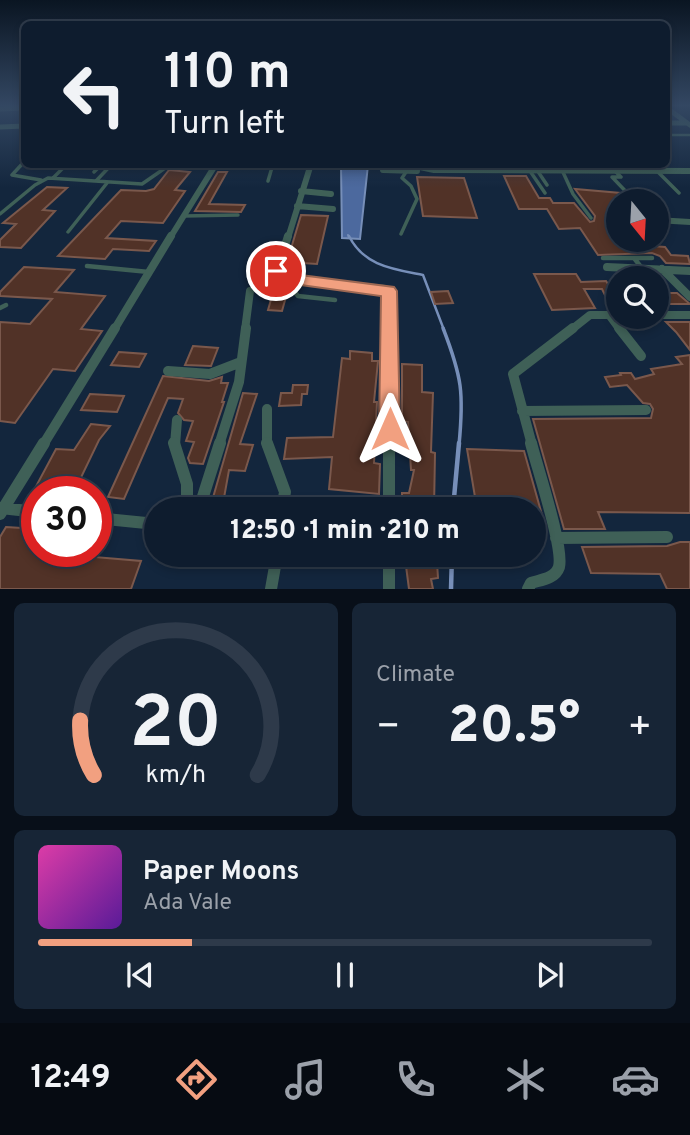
<!DOCTYPE html>
<html lang="en">
<head>
<meta charset="utf-8">
<style>
	:root { --surface:#0e1c2e; --page:#172536; --text:#f1f3f6; --muted:#9ba1aa; --line:#2e3a4a; --accent:#f2a080 }
	body { margin:0; font-family:Overpass,sans-serif; background:var(--page); color:var(--text); height:100vh; display:flex; flex-direction:column; font-size:26px; white-space:nowrap }
	* { box-sizing:border-box; margin:0 }
	p { font-size:23px; color:var(--muted) }
	.icon { flex:none; width:38px; height:38px; fill:none; stroke:currentColor; stroke-width:2; stroke-linecap:round; stroke-linejoin:round }
	.map { position:relative; height:589px; overflow:hidden }
	.panel { display:flex; flex-direction:column; gap:14px; padding:14px; background:#080f19; flex:1 }
	.panel>* { flex:none }
	.guide { position:absolute; left:21px; top:21px; width:649px; height:147px; border-radius:10px; box-shadow:0 4px 10px #0003,0 0 0 2px var(--line); background:#0e1c2e; color:var(--text); overflow:hidden }
	.needle { width:46px; rotate:162deg }
	.tools { position:absolute; left:606px; top:189px; display:grid; gap:14px }
	.tools a { display:grid; place-items:center; width:63px; height:63px; border-radius:50%; background:var(--surface); box-shadow:0 4px 10px #0003,0 0 0 2px var(--line); font-size:35px }
	.speed { position:absolute; left:21px; top:476px; display:flex; gap:14px; font-size:35px; font-weight:700; text-align:center }
	.speed>* { display:grid; place-content:center; width:91px; height:91px; border-radius:50%; background:var(--surface); box-shadow:0 4px 10px #0003,0 0 0 2px var(--line); line-height:1 }
	.speed .limit { border:10px solid #d22; background:#fff; color:#111 }
	.pin { position:absolute; display:grid; place-items:center; width:60px; height:60px; color:#fff; margin:-30px; border:4px solid #fff; border-radius:50%; box-shadow:0 2px 7px #0007 }
	.me { position:absolute; width:77px; margin:-38px; rotate:0deg; stroke-linejoin:round; filter:drop-shadow(0 0 5px #0008) }
	.turn { display:flex; align-items:center; gap:24px; height:147px; padding:0 28px; font-size:32px }
	.turn .icon { width:91px; height:91px; stroke-width:2.5 }
	.turn b { display:block; font-size:49px; line-height:60px }
	.big { font-size:52px; font-weight:800; line-height:1.1 }
	.panel .card { flex:1; display:flex; flex-direction:column; justify-content:center; gap:10px; min-width:0; padding:0 24px; border-radius:10px; background:var(--page) }
	.panel .dial { align-items:center; gap:0 }
	.dial svg { height:182px; overflow:visible; fill:none; stroke:var(--line); stroke-width:7; stroke-linecap:round; text-anchor:middle }
	.dial text { fill:var(--text); stroke:none }
	.song { display:flex; align-items:center; gap:21px }
	.cover { width:84px; height:84px; border-radius:10px; background:linear-gradient(135deg,hsl(320 70% 55%),hsl(270 70% 35%)) }
	.played { height:7px; border-radius:4px; background:linear-gradient(90deg,var(--accent) 25%,var(--line) 25%) }
	.keys { display:flex; justify-content:space-around; direction:ltr }
	.heat { display:flex; justify-content:space-between; align-items:center; font-size:38px; direction:ltr }
	.panel .tiles { flex:1; display:grid; gap:14px; grid-template-columns:1fr 1fr }
	.card:last-child { grid-column:span 2 }
	.trip { position:absolute; left:144px; top:497px; width:402px; height:70px; border-radius:35px; background:var(--surface); box-shadow:0 4px 10px #0003,0 0 0 2px var(--line); font-weight:800; line-height:70px; text-align:center }
	.tab-bar { display:flex; height:112px; justify-content:space-around; align-items:center; background:#060b12; color:var(--muted) }
	.tab-bar .icon { width:49px; height:49px }
	.tab-bar .active { color:var(--accent) }
	.tab-bar b { font-size:32px; color:var(--text) }
	.map>svg:first-child { display:block }
	.water { fill:#4c699e; stroke:#778fb9; stroke-width:2 }
	.lines { fill:none; stroke-linecap:round; stroke-linejoin:round }
	.stream-far3 { stroke:#778fb9; stroke-width:2 }
	.stream-far2 { stroke:#778fb9; stroke-width:2.5 }
	.stream-far1 { stroke:#778fb9; stroke-width:3.5 }
	.stream { stroke:#778fb9; stroke-width:4.5 }
	.building { fill:#513227; stroke:#7a584c; stroke-width:2 }
	.lane-far2 { stroke:#3f6057; stroke-width:2.5 }
	.lane-far1 { stroke:#3f6057; stroke-width:3.5 }
	.lane { stroke:#3f6057; stroke-width:4.5 }
	.street-far4 { stroke:#3f6057; stroke-width:5 }
	.street-far3 { stroke:#3f6057; stroke-width:6 }
	.street-far2 { stroke:#3f6057; stroke-width:8 }
	.street-far1 { stroke:#3f6057; stroke-width:10 }
	.street { stroke:#3f6057; stroke-width:12 }
	.route { fill:#f2a080; stroke:#9d6853; stroke-width:2 }
</style>
</head>
<body>
<div class="map">
<svg width="690" height="589" viewBox="0 0 690 589">
	<rect width="100%" height="100%" fill="#13263d"/>
	<path class="water" d="M 341,165 L 368,165 L 360,239 L 342,238 Z"/>
	<g class="lines">
		<path class="stream-far3" d="M 348,235 L 349,238"/>
		<path class="stream-far2" d="M 349,236 C 364,266 393,269 423,275 L 444,330"/>
		<path class="stream-far1" d="M 443,328 C 462,377 464,393 459,445"/>
		<path class="stream" d="M 453,509 L 459,443
			M 451,589 L 452,555"/>
	</g>
	<path class="building" d="M 169,170 L 190,172 L 175,190 L 185,191 L 163,223 L 121,221 L 106,238 L 156,241 L 149,251 L 113,249 L 105,259 L 58,256 L 121,190 L 146,191 L 154,189 Z
		M 218,172 L 227,172 L 209,204 L 245,205 L 241,212 L 195,211 Z
		M 504,176 L 526,176 L 539,198 L 550,198 L 553,203 L 574,203 L 590,222 L 594,221 L 595,216 L 575,189 L 621,193 L 629,201 L 618,201 L 618,240 L 635,240 L 639,245 L 665,247 L 671,255 L 688,256 L 690,264 L 666,263 L 660,256 L 652,253 L 598,255 L 580,228 L 559,229 L 547,209 L 519,209 Z
		M 417,177 L 464,178 L 477,218 L 423,216 Z
		M 47,187 L 67,188 L 43,210 L 55,211 L 21,248 L 0,247 L 0,240 L 16,224 L 3,223 Z
		M 301,215 L 328,216 L 317,264 L 287,262 Z
		M 24,267 L 74,270 L 55,292 L 105,296 L 81,329 L 102,331 L 75,371 L 53,369 L 15,423 L 0,421 L 0,322 L 30,324 L 52,299 L 0,296 L 0,292 Z
		M 534,274 L 576,274 L 581,282 L 606,281 L 618,299 L 618,305 L 610,305 L 602,289 L 584,289 L 595,308 L 552,310 Z
		M 276,282 L 289,286 L 282,311 L 268,310 Z
		M 448,291 L 453,303 L 435,304 L 431,292 Z
		M 656,293 L 677,293 L 690,304 L 656,304 Z
		M 666,322 L 690,322 L 690,350 L 676,332 Z
		M 193,346 L 218,348 L 211,366 L 185,365 Z
		M 350,351 L 372,353 L 372,361 L 378,361 L 374,402 L 377,402 L 374,463 L 380,464 L 379,494 L 329,489 L 332,457 L 284,459 L 287,438 L 333,437 L 342,358 L 350,359 Z
		M 119,352 L 146,354 L 139,367 L 111,365 Z
		M 690,355 L 690,513 L 598,512 L 605,529 L 564,529 L 533,419 L 651,418 L 653,409 L 650,404 L 643,403 L 627,385 L 610,387 L 605,377 L 621,375 L 620,373 L 631,373 L 635,379 L 654,374 L 651,369 L 682,364 L 676,357 Z
		M 402,364 L 422,365 L 422,392 L 433,393 L 431,452 L 435,453 L 434,509 L 402,509 L 402,493 L 409,493 L 414,470 L 411,470 L 408,422 L 402,421 Z
		M 163,376 L 209,381 L 222,377 L 221,383 L 228,383 L 222,402 L 224,402 L 203,464 L 190,463 L 188,458 L 194,442 L 186,441 L 193,421 L 184,420 L 178,413 L 183,399 L 168,398 L 124,499 L 108,497 Z
		M 293,385 L 308,385 L 307,394 L 302,394 L 301,405 L 279,406 L 281,393 L 292,393 Z
		M 243,393 L 257,394 L 240,444 L 253,445 L 245,471 L 229,470 L 222,509 L 210,508 Z
		M 90,394 L 124,396 L 117,412 L 81,410 Z
		M 91,424 L 110,426 L 99,440 L 74,492 L 33,492 L 56,449 L 74,450 Z
		M 467,449 L 524,451 L 544,522 L 534,521 L 534,509 L 477,509 Z
		M 6,527 L 37,529 L 37,551 L 85,551 L 82,556 L 141,561 L 131,589 L 0,589 L 0,537 Z
		M 680,542 L 690,542 L 690,589 L 667,589 L 660,574 L 591,573 L 582,547 L 667,546 Z
		M 437,562 L 438,578 L 431,579 L 433,589 L 409,589 L 406,566 Z"/>
	<g class="lines">
		<path class="lane-far2" d="M 667,135 L 690,135
			M 21,165 L 24,162"/>
		<path class="lane-far1" d="M 23,163 L 12,175 L 41,180
			M 537,170 L 547,185
			M 562,170 L 573,194 L 591,218
			M 614,170 L 621,177 L 612,177 L 635,201
			M 530,171 L 545,193
			M 657,171 L 679,193
			M 94,172 L 102,164
			M 54,177 L 67,164
			M 96,181 L 112,164
			M 268,181 L 273,164
			M 0,214 L 35,185 L 48,178 L 142,184 L 168,166 L 214,166
			M 184,216 L 238,215
			M 68,232 L 107,183
			M 401,234 L 417,199 L 411,186 L 402,178 L 406,172"/>
		<path class="lane" d="M 603,258 L 634,258
			M 87,266 L 149,272
			M 641,267 L 634,258 L 652,258
			M 296,281 L 294,291 L 298,296 L 335,300
			M 0,308 L 6,305"/>
		<path class="street-far4" d="M 667,108 L 690,125
			M 0,109 L 24,108
			M 667,123 L 687,123
			M 0,127 L 24,126
			M 406,164 L 411,165"/>
		<path class="street-far3" d="M 406,164 L 434,170 L 690,171
			M 383,170 L 417,171
			M 301,191 L 331,194
			M 297,206 L 333,209
			M 656,220 L 690,222
			M 170,238 L 216,164
			M 288,238 L 311,164"/>
		<path class="street-far2" d="M 288,236 L 276,275 L 285,279 L 385,289 L 390,294 L 390,330
			M 607,267 L 690,271
			M 662,269 L 690,297
			M 609,315 L 620,330
			M 656,315 L 690,315
			M 114,330 L 171,236
			M 245,330 L 250,291
			M 571,330 L 590,315 L 618,315"/>
		<path class="street-far1" d="M 619,328 L 641,356
			M 168,371 L 210,374 L 241,362
			M 267,409 L 267,445
			M 522,411 L 646,410
			M 43,445 L 115,328
			M 175,445 L 177,420
			M 219,445 L 239,382 L 246,328
			M 389,445 L 390,328
			M 532,445 L 513,374 L 573,328"/>
		<path class="street" d="M 174,443 L 187,484 L 187,509
			M 267,443 L 285,492 L 282,509
			M 1,508 L 37,512
			M 199,509 L 220,443
			M 389,509 L 389,443
			M 0,514 L 44,443
			M 96,518 L 156,524
			M 556,538 L 667,537
			M 389,555 L 389,589
			M 271,589 L 277,555
			M 528,589 L 531,583 C 540,580 555,579 559,567 C 564,548 537,467 531,443"/>
	</g>
	<linearGradient id="sky" x2="0" y2="1"><stop stop-color="#0a1522"/><stop offset="0.56" stop-color="#334762"/><stop offset="1" stop-color="#334762" stop-opacity="0"/></linearGradient>
	<rect width="690" height="188" fill="url(#sky)"/>
	<path class="route" d="M 276,266 L 282,267 L 285,273 L 394,287 L 397,291 L 400,429 L 397,436 L 390,439 L 382,436 L 379,429 L 381,296 L 272,281 L 269,271 Z"/>
</svg>
<div class="tools">
<a><svg class="needle" viewBox="-14 -14 28 28"><path d="M0-13l5 13h-10z" fill="#e53935"/><path d="M0 13l5-13h-10z" fill="#9ba1aa"/></svg></a>
<a><svg class="icon" aria-label="search" viewBox="0 0 24 24"><circle cx="10" cy="10" r="6"/><path d="M15 15l6 6"/></svg></a>
</div>
<div class="speed"><div class="limit">30</div></div>
<div class="pin" style="left:276px;top:271px;background:#d93025"><svg class="icon" aria-label="arrive" viewBox="0 0 24 24"><path d="M6 21V4h12l-3 4 3 4H6"/></svg></div>
<svg class="me" style="left:390px;top:429px" viewBox="-20 -20 40 40"><path d="M0-17L14 15 0 8-14 15z" fill="#f2a080" stroke="#fff" stroke-width="4"/></svg>
<div class="trip">12:50 · 1 min · 210 m</div>
<div class="guide">
<div class="turn"><svg class="icon" aria-label="left" viewBox="0 0 24 24"><path d="M17 20v-9H6M10 6l-5 5 5 5"/></svg><div><b>110 m</b>Turn left</div></div>
</div>
</div>
<section class="panel">
<div class="tiles">
<div class="card dial"><svg viewBox="0 0 100 80">
<path d="M14 69A42 42 0 1 1 86 69"/>
<path d="M14 69A42 42 0 0 1 8 45" stroke="#f2a080"/>
<text x="50" y="56" font-size="32" font-weight="700">20</text>
<text x="50" y="72" font-size="11">km/h</text>
</svg></div>
<div class="card"><p>Climate</p>
<div class="heat"><a>−</a><b class="big">20.5°</b><a>+</a></div>
</div>
<div class="card">
<div class="song"><i class="cover"></i><div><b>Paper Moons</b><p>Ada Vale</p></div></div>
<div class="played"></div>
<div class="keys"><svg class="icon" aria-label="previous" viewBox="0 0 24 24"><path d="M18 5L8 12l10 7zM5 5v14"/></svg><svg class="icon" aria-label="pause" viewBox="0 0 24 24"><path d="M8 5v14M16 5v14"/></svg><svg class="icon" aria-label="next" viewBox="0 0 24 24"><path d="M6 5l10 7-10 7zM19 5v14"/></svg></div>
</div>
</div>
</section>
<nav class="tab-bar">
<b>12:49</b>
<svg class="icon active" aria-label="directions" viewBox="0 0 24 24"><path d="M12 3l9 9-9 9-9-9zM9 14v-3h6M13 9l2 2-2 2"/></svg>
<svg class="icon" aria-label="music" viewBox="0 0 24 24"><path d="M9 18V5l10-2v13"/><circle cx="6" cy="18" r="3"/><circle cx="16" cy="16" r="3"/></svg>
<svg class="icon" aria-label="phone" viewBox="0 0 24 24"><path d="M5 4h4l2 5-3 2q2 4 5 5l2-3 5 2v4C11 20 4 13 5 4z"/></svg>
<svg class="icon" aria-label="climate" viewBox="0 0 24 24"><path d="M12 3v18M4 7l16 10M4 17L20 7"/></svg>
<svg class="icon" aria-label="car" viewBox="0 0 24 24"><path d="M5 17H2v-5l4-1 3-4h7l3 4 3 1v5h-3M9 17h6M6 11h13"/><circle cx="7" cy="17" r="2"/><circle cx="17" cy="17" r="2"/></svg>
</nav>
</body>
</html>
